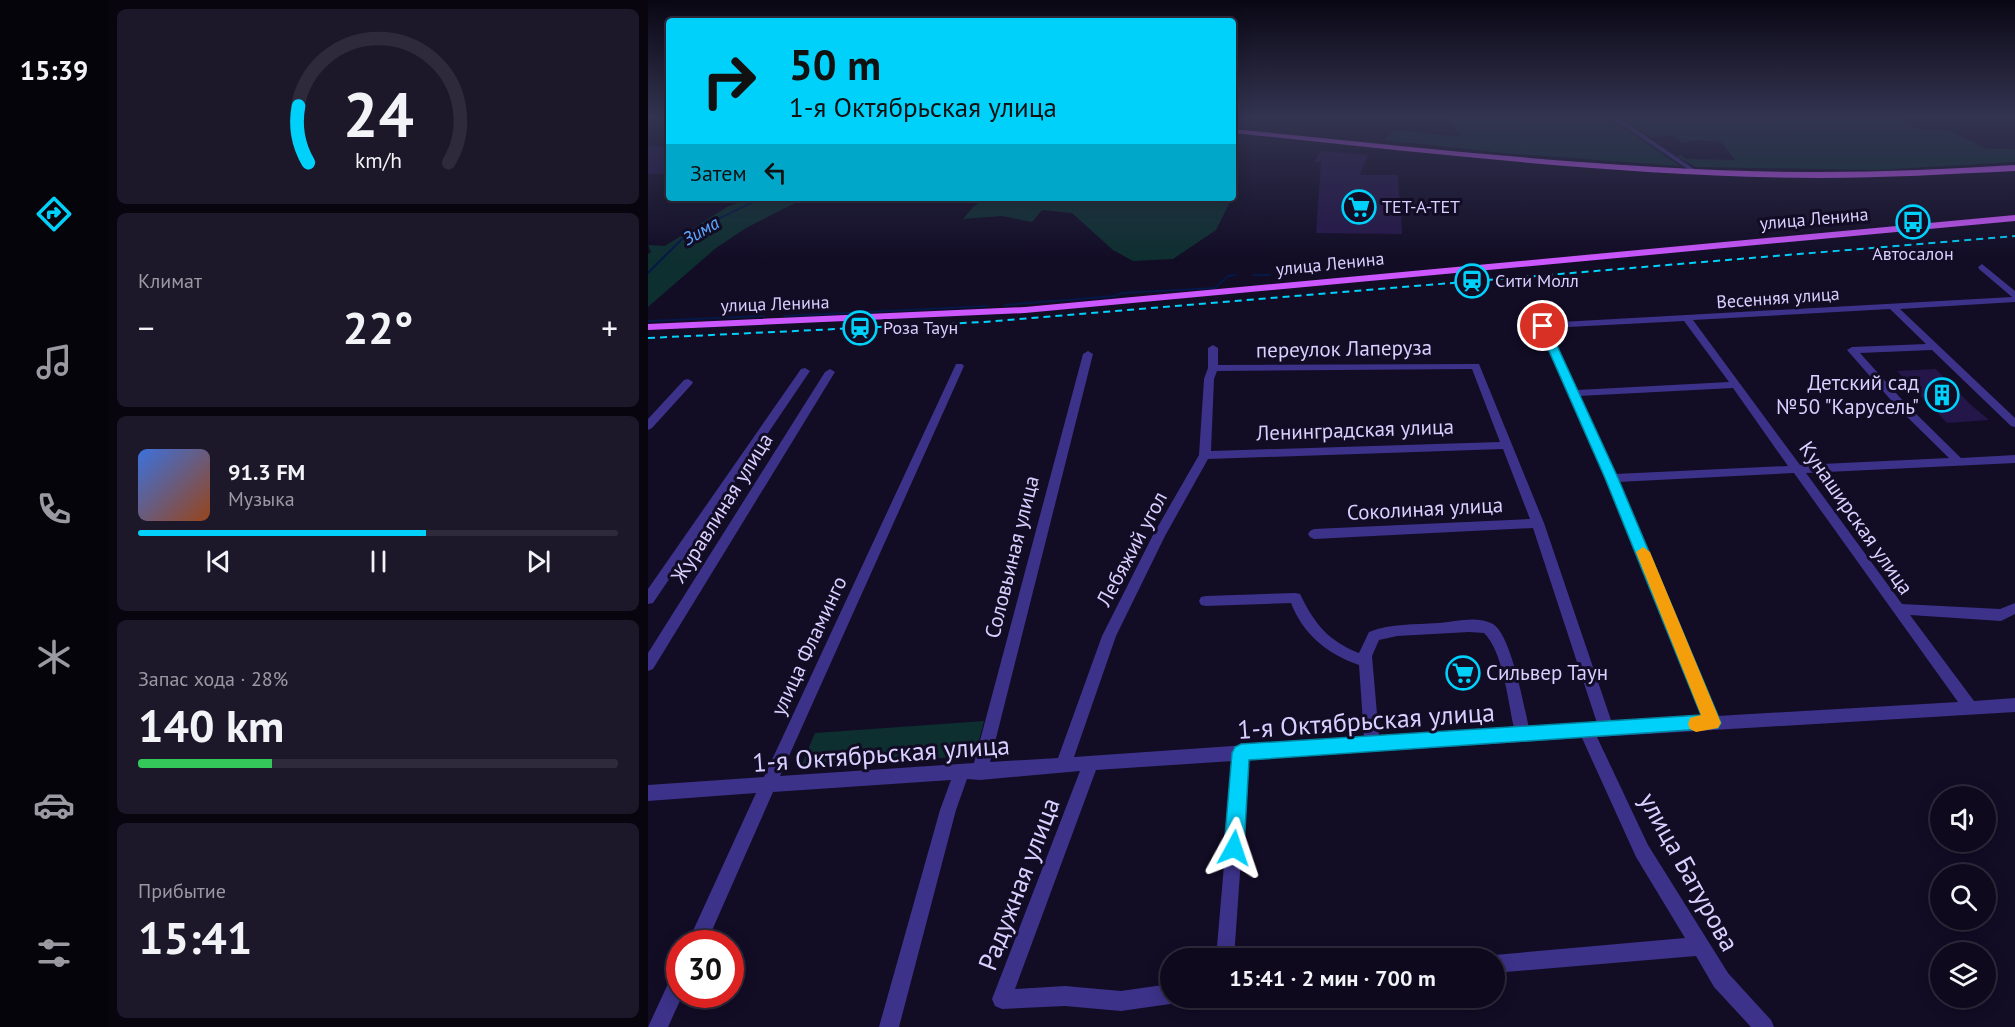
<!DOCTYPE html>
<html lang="ru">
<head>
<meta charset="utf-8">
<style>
	:root { --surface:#0e091c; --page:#1c1729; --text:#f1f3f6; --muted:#9b9aa3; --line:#2e2a3b; --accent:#00d1fb }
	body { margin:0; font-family:"PT Sans",sans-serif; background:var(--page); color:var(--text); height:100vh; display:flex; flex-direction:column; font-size:22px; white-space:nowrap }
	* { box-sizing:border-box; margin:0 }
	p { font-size:20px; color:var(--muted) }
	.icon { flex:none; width:33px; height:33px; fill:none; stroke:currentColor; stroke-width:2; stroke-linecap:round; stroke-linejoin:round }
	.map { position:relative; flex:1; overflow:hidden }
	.details { display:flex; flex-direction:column; gap:9px; padding:9px; background:#08050f; width:540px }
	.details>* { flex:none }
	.guide { position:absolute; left:18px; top:18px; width:570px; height:183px; border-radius:6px; box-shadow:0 3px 15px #0003,0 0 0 2px var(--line); background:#00d1fb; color:#111; overflow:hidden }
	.fabs { position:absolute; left:1282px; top:786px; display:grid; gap:12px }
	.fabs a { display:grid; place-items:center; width:66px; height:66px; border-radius:50%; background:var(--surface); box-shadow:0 3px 15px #0003,0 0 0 2px var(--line); font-size:30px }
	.speed { position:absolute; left:18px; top:930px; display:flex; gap:12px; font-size:30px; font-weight:700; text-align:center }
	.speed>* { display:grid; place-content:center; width:78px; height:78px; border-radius:50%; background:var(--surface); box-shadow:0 3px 15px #0003,0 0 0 2px var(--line); line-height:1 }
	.speed .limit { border:9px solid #d22; background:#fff; color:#111 }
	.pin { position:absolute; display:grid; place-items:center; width:51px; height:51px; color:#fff; margin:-26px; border:3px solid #fff; border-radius:50%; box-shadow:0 2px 6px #0007 }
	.me { position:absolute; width:66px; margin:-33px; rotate:5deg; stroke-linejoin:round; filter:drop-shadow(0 0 4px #0008) }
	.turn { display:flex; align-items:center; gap:21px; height:126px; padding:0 24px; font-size:27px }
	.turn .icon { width:78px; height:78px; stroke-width:2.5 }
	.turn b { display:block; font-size:42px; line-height:51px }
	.then { display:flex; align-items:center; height:57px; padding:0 24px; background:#0003; gap:12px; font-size:22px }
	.big { font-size:45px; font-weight:700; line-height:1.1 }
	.details .widget { flex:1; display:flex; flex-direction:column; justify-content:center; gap:9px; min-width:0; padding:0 21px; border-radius:9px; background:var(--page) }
	.details .dial { align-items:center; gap:0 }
	.dial svg { height:156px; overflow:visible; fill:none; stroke:var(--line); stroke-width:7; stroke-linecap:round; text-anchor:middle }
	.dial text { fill:var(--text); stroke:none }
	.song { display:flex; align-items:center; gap:18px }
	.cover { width:72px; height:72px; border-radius:9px; background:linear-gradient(135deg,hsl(220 70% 55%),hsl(20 70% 35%)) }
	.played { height:6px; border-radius:3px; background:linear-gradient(90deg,var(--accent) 60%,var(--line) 60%) }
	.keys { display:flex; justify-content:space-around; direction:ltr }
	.heat { display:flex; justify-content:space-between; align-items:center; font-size:33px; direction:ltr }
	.charge { height:9px; border-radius:4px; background:linear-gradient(90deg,#34c759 28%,var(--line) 0) }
	.trip { position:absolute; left:512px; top:948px; width:345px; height:60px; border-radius:30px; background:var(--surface); box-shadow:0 3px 15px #0003,0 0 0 2px var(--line); font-weight:700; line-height:60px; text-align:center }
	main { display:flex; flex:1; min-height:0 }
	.tabs { display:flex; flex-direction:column; width:108px; justify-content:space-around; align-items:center; background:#06040b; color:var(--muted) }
	.tabs .icon { width:42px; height:42px }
	.tabs .on { color:var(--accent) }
	.tabs b { font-size:27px; color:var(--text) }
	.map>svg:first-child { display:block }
	.green { fill:#0e2f30 }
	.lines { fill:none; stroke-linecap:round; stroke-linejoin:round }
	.stream-far1 { stroke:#051846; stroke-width:1.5 }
	.stream { stroke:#051846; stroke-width:2 }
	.building { fill:#241648 }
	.minor { fill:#3c3289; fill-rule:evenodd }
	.major { fill:#cc57ff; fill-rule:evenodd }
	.rail { stroke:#00d1fb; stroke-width:2; stroke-dasharray:7 5; stroke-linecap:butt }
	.route { fill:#00d1fb; stroke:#0088a3; stroke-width:1.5 }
	.slow { fill:#f59e0b }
	.labels { text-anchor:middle; stroke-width:6; stroke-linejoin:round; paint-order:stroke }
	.far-poi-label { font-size:18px; fill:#d9d0ff; stroke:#120c25; text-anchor:start }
	.far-street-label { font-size:18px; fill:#d9d0ff; stroke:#120c25 }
	.far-water-label { font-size:18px; font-style:italic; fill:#5eaaff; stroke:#120c25 }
	.street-label { font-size:21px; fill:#d9d0ff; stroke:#120c25 }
	.poi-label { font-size:21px; fill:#d9d0ff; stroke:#120c25; text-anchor:end }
	.near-street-label { font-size:26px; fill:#d9d0ff; stroke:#120c25 }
</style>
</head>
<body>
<main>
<nav class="tabs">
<b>15:39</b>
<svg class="icon on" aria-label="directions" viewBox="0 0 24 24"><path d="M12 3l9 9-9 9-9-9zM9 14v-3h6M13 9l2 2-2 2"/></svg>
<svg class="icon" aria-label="music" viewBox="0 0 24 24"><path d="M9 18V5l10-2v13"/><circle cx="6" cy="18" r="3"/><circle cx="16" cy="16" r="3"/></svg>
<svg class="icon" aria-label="phone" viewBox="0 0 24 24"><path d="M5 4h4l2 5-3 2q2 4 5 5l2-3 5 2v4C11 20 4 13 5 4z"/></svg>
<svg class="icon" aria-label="climate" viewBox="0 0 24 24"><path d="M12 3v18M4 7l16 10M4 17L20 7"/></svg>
<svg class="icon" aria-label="car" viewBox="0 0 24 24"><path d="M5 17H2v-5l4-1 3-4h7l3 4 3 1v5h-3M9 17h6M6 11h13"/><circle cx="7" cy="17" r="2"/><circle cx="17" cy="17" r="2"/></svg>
<svg class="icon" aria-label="filters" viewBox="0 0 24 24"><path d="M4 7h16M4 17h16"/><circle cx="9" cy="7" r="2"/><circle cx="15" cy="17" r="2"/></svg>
</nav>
<section class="details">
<div class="widget dial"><svg viewBox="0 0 100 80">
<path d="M14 69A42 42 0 1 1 86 69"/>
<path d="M14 69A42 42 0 0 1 9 40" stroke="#00d1fb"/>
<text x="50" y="56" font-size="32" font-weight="700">24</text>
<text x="50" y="72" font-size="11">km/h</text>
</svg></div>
<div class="widget"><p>Климат</p>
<div class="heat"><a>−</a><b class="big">22°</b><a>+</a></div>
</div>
<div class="widget">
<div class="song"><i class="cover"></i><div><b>91.3 FM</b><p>Музыка</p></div></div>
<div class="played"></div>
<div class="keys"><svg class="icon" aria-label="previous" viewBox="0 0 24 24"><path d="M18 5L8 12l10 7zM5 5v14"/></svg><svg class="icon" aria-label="pause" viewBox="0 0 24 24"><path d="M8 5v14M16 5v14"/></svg><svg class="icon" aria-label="next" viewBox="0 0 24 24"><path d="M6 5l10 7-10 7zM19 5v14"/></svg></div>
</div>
<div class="widget"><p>Запас хода · 28%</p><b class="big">140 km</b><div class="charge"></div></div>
<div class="widget"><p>Прибытие</p><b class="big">15:41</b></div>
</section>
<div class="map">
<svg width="1367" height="1027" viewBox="0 0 1367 1027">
	<rect width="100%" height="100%" fill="#120c25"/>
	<path class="green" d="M 800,116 L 958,116 L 1032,166 L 856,153 L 737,140 L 746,130 L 813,137 Z
		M 968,116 L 1250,116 L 1272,130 L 1300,130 L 1339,149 L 1367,149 L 1367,162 L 1229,170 L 1048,167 L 1028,156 L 1033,155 L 1038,159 L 1087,160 L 1073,142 L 1045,140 L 1035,143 L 1025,136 L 1003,137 Z
		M 102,198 L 157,198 L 98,228 L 68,248 L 0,307 L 0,254 L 3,252 L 0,245 L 17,246 L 79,207 Z
		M 338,198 L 584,198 L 568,230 L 525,259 L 485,261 L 465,250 L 424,213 L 394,210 L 384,222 L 354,216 L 315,219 L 325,207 Z
		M 336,721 L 327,756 L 153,766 L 167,733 Z"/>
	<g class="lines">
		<path class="stream-far1" d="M 56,226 L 113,198"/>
		<path class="stream" d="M 0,273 L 33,240 L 59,224
			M 605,275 L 622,275
			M 357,305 L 467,296 L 474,293 L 567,288 L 580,276 L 588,275
			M 137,316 L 340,306
			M 0,321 L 116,316"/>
	</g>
	<path class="building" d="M 0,146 L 21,147 L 21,174 L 0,174 Z
		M 673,151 L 720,155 L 712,175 L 750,175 L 751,196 L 760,202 L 760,208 L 753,211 L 754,234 L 668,233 L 673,162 L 666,162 Z
		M 1288,369 L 1322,404 L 1341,420 L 1299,423 L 1249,371 Z"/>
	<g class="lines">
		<path class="minor" d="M 961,116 L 968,116 L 1049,171 L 1044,172 Z
			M 1334,264 L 1367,291 L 1367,302 L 1252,309 L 1367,418 L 1367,427 L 1363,426 L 1284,350 L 1212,353 L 1257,403 L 1313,458 L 1367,455 L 1367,463 L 1158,473 L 1254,604 L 1352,609 L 1367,603 L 1367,614 L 1353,621 L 1262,615 L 1326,701 L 1367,698 L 1367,712 L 949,737 L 1000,845 L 1080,973 L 1123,1020 L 1126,1027 L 1103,1027 L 1066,987 L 1048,956 L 846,973 L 846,958 L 839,958 L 846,955 L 1037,938 L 988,857 L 934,738 L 600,760 L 586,958 L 568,958 L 585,761 L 448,770 L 367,989 L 417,986 L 473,991 L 522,984 L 522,998 L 530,998 L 529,1001 L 522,1004 L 473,1011 L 417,1006 L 354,1009 L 347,1006 L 344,999 L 432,771 L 332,780 L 319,779 L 308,810 L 251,1027 L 231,1027 L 292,810 L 303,780 L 125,792 L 58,944 L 39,944 L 108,793 L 0,801 L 0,785 L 116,777 L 308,364 L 314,364 L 316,366 L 132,776 L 326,763 L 435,354 L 440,351 L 445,354 L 342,762 L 410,758 L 454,636 L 505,535 L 551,455 L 556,379 L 560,368 L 560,348 L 565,345 L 570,348 L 570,365 L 831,364 L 896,523 L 964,723 L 1054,717 L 957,478 L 890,326 L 895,323 L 1364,297 L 1331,269 L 1330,267 ZM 1242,309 L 1278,344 L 1204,347 L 1199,350 L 1249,407 L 1301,458 L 1152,465 L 1045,320 ZM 1036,321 L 1081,382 L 929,390 L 901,328 ZM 824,369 L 852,442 L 563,451 L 566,379 L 569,371 ZM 1085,388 L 1140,466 L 967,474 L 931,396 ZM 855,449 L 882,519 L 666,529 L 662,531 L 660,534 L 662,537 L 666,539 L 885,528 L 949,723 L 881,728 C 876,706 863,635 845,624 C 829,615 806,622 790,623 C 766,625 744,623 721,632 L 711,653 C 680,641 666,623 652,594 L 647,593 L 558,596 L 553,597 L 551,601 L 553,605 L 558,606 L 643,603 C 655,634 679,654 711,665 L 716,737 L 426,757 L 468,636 L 517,536 L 560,459 ZM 1146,473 L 1310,702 L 1069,716 L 970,482 ZM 821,632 L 836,633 C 855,651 860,702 866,728 L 731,737 L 724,656 L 731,640 L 749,636 Z
			M 157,368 L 162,371 L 5,603 L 0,604 L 0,589 L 153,369 Z
			M 182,369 L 187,372 L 5,669 L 0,671 L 0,653 L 177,372 Z
			M 40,379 L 45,382 L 44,384 L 4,428 L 0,430 L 0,419 L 36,380 Z
			M 32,971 L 32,994 L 35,994 L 20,1027 L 0,1027 L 25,973 Z"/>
		<path class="major" d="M 585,129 C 780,148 976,172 1172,172 C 1237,172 1302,169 1367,165 L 1367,171 C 1302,174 1237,178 1172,178 C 976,177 780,153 585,133 Z
			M 1367,215 L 1367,221 L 377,313 L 0,330 L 0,324 L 377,307 Z"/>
		<path class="rail" d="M 0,338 L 336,322 L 1367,236"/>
	</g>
	<linearGradient id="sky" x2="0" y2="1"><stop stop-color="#0a0714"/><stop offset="0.45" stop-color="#333451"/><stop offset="1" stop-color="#333451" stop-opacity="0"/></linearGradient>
	<rect width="1367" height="260" fill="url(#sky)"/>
	<path class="route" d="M 895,323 L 900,326 L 970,478 L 1073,723 L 1070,728 L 601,760 L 596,848 L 593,854 L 586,857 L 579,854 L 576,848 L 584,753 L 587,747 L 593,744 L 1053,715 L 957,478 L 890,326 Z"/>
	<path class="slow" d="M 995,547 L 1002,552 L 1073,723 L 1070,728 L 1048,732 L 1042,729 L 1040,724 L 1042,718 L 1053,715 L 988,552 Z"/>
	<defs>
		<symbol id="supermarket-ring" viewBox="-11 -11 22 22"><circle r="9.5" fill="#120c25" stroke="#00d1fb" stroke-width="1.5"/><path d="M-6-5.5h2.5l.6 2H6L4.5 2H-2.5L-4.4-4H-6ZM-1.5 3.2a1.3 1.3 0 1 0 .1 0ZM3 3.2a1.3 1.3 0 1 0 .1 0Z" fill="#00d1fb"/></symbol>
		<symbol id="bus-ring" viewBox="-11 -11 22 22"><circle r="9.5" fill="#120c25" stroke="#00d1fb" stroke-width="1.5"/><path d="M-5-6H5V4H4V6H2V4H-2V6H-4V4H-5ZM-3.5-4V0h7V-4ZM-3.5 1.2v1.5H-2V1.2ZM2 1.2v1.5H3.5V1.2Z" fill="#00d1fb"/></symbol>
		<symbol id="station-ring" viewBox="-11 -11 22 22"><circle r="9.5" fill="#120c25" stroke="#00d1fb" stroke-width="1.5"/><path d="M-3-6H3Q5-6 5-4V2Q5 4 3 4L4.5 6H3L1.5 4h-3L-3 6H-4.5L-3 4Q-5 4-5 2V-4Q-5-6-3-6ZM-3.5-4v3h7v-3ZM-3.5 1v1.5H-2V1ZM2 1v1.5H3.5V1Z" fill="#00d1fb"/></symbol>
		<symbol id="building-ring" viewBox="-11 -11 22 22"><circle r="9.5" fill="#120c25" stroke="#00d1fb" stroke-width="1.5"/><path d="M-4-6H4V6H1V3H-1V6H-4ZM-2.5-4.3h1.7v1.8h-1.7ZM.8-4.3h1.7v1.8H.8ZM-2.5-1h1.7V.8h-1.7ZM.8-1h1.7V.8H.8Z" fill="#00d1fb"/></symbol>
	</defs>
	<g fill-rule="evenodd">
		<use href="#supermarket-ring" x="692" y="188" width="38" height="38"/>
		<use href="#bus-ring" x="1246" y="203" width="38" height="38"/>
		<use href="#station-ring" x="805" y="262" width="38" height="38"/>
		<use href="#station-ring" x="193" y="309" width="38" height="38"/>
		<use href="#building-ring" x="1275" y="376" width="38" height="38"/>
		<use href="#supermarket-ring" x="796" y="654" width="38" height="38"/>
	</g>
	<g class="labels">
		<g class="far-poi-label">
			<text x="734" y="213">ТЕТ-А-ТЕТ</text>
			<text x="1265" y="260" text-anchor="middle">Автосалон</text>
			<text x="847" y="287">Сити Молл</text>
			<text x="235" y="334">Роза Таун</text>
		</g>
		<g class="far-street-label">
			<text transform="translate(1166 219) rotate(-5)" y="6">улица Ленина</text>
			<text transform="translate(682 264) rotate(-6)" y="6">улица Ленина</text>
			<text transform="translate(1130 298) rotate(-4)" y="6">Весенняя улица</text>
			<text transform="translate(127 304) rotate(-2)" y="6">улица Ленина</text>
		</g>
		<g class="far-water-label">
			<text transform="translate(53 231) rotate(-30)" y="6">Зима</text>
		</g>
		<g class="street-label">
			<text transform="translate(696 349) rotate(-1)" y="7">переулок Лаперуза</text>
			<text transform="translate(707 430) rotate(-2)" y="7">Ленинградская улица</text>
			<text transform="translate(74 508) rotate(-58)" y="7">Журавлиная улица</text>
			<text transform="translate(777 509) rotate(-3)" y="7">Соколиная улица</text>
			<text transform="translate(1208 518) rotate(55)" y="7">Кунаширская улица</text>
			<text transform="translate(484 549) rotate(-62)" y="7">Лебяжий угол</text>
			<text transform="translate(364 557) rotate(-76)" y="7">Соловьиная улица</text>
			<text transform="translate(161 646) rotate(-65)" y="7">улица Фламинго</text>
		</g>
		<g class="poi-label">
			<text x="1271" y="390">Детский сад<tspan x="1271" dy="24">№50 "Карусель"</tspan></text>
			<text x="838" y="680" text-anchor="start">Сильвер Таун</text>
		</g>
		<g class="near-street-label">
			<text transform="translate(718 721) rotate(-4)" y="9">1-я Октябрьская улица</text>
			<text transform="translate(233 754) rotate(-4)" y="9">1-я Октябрьская улица</text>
			<text transform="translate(1041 872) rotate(61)" y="9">улица Батурова</text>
			<text transform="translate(371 884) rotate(-69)" y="9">Радужная улица</text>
		</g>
	</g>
</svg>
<div class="fabs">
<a><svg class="icon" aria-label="sound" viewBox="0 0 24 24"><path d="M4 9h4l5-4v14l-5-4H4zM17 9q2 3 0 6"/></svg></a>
<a><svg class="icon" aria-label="search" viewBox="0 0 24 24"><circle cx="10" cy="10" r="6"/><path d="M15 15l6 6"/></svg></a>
<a><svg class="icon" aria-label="layers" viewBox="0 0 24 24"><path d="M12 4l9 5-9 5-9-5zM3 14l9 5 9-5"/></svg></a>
</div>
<div class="speed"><div class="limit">30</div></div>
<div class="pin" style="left:895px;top:326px;background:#d93025"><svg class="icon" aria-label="arrive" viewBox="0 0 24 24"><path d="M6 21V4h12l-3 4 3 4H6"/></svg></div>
<svg class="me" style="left:586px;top:848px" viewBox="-20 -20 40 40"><path d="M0-17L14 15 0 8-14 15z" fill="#00d1fb" stroke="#fff" stroke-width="4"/></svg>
<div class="trip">15:41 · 2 мин · 700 m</div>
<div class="guide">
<div class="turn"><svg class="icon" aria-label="right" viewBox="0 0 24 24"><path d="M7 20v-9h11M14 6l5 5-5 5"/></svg><div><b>50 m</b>1-я Октябрьская улица</div></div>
<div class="then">Затем<svg class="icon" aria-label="left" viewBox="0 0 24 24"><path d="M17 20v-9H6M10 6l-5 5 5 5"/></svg></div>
</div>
</div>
</main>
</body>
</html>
